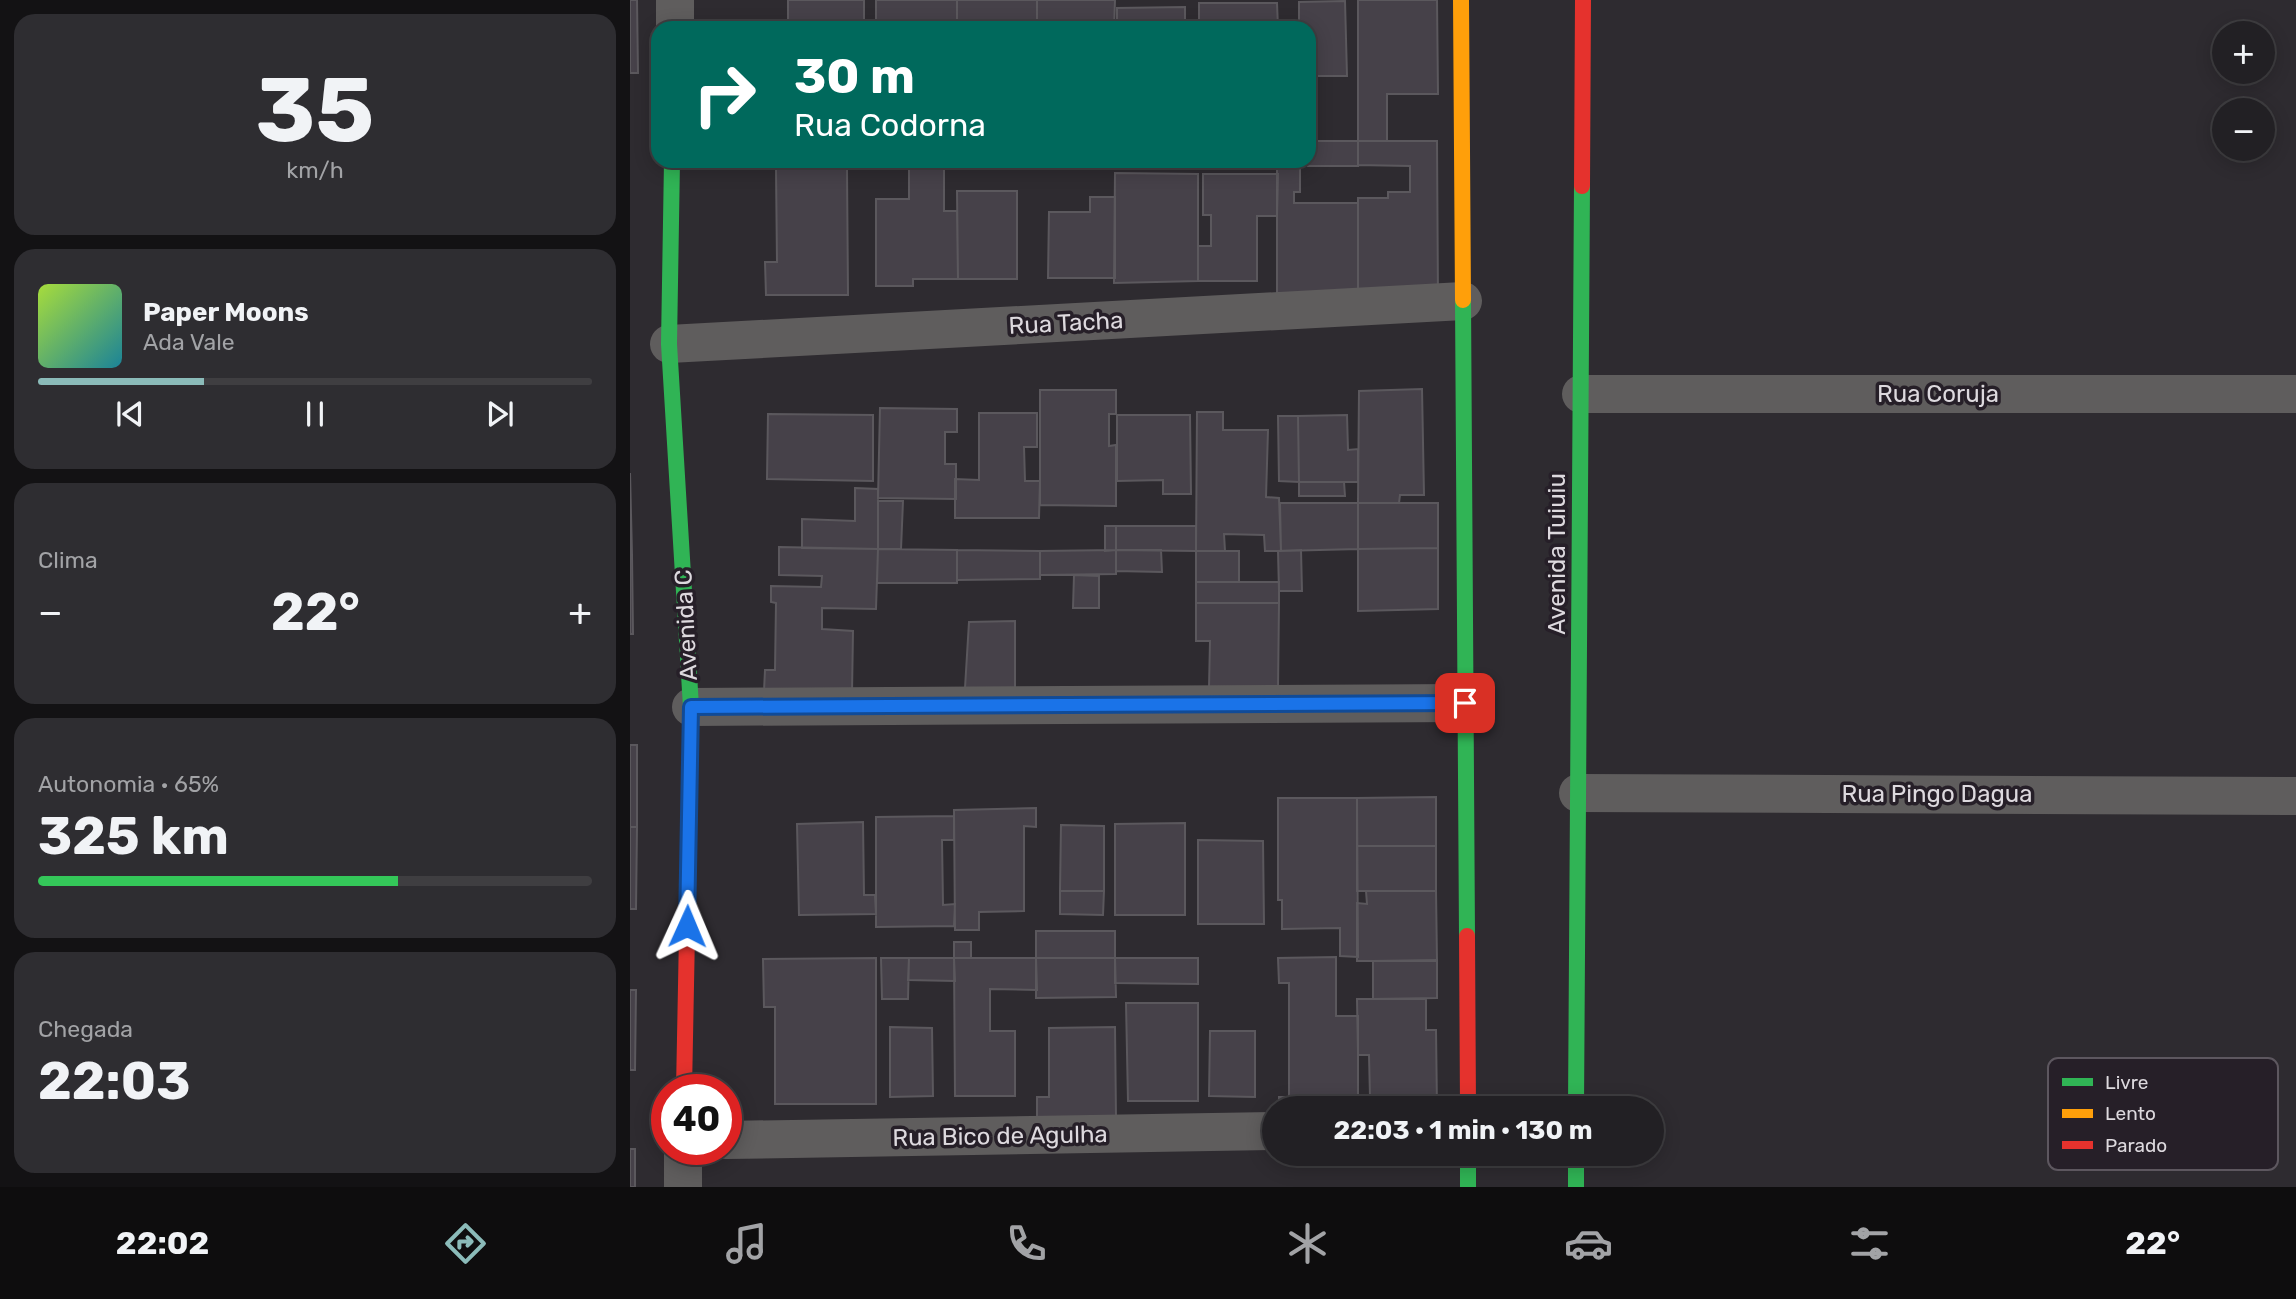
<!DOCTYPE html>
<html lang="pt">
<head>
<meta charset="utf-8">
<style>
	:root { --surface:#222024; --page:#2e2d31; --text:#f1f3f6; --muted:#a2a3a6; --line:#3f3e41; --accent:#8bbbb9 }
	body { margin:0; font-family:Rubik,sans-serif; background:var(--page); color:var(--text); height:100vh; display:flex; flex-direction:column; font-size:26px; white-space:nowrap }
	* { box-sizing:border-box; margin:0 }
	p { font-size:23px; color:var(--muted) }
	.icon { flex:none; width:38px; height:38px; fill:none; stroke:currentColor; stroke-width:2; stroke-linecap:round; stroke-linejoin:round }
	.map { position:relative; flex:1; overflow:hidden }
	.panel { display:flex; flex-direction:column; gap:14px; padding:14px; background:#131214; width:630px }
	.panel>* { flex:none }
	.hud { position:absolute; left:21px; top:21px; width:665px; height:147px; border-radius:21px; box-shadow:0 4px 18px #0003,0 0 0 2px var(--line); background:#00695c; color:#fff; overflow:hidden }
	.controls { position:absolute; left:1582px; top:21px; display:grid; gap:14px }
	.controls a { display:grid; place-items:center; width:63px; height:63px; border-radius:50%; background:var(--surface); box-shadow:0 4px 18px #0003,0 0 0 2px var(--line); font-size:35px }
	.speed { position:absolute; left:21px; top:1074px; display:flex; gap:14px; font-size:35px; font-weight:700; text-align:center }
	.speed>* { display:grid; place-content:center; width:91px; height:91px; border-radius:50%; background:var(--surface); box-shadow:0 4px 18px #0003,0 0 0 2px var(--line); line-height:1 }
	.speed .limit { border:10px solid #d22; background:#fff; color:#111 }
	.pin { position:absolute; display:grid; place-items:center; width:60px; height:60px; color:#fff; margin:-30px; border-radius:14px; box-shadow:0 4px 10px #0006 }
	.me { position:absolute; width:77px; margin:-38px; rotate:1deg; stroke-linejoin:round; filter:drop-shadow(0 0 5px #0008) }
	.turn { display:flex; align-items:center; gap:24px; height:147px; padding:0 28px; font-size:32px }
	.turn .icon { width:91px; height:91px; stroke-width:2.5 }
	.turn b { display:block; font-size:49px; line-height:60px }
	.big { font-size:52px; font-weight:700; line-height:1.1 }
	.panel .widget { flex:1; display:flex; flex-direction:column; justify-content:center; gap:10px; min-width:0; padding:0 24px; border-radius:21px; background:var(--page) }
	.panel .dial { align-items:center; gap:0 }
	.dial b { font-size:91px; line-height:1 }
	.song { display:flex; align-items:center; gap:21px }
	.cover { width:84px; height:84px; border-radius:10px; background:linear-gradient(135deg,hsl(80 70% 55%),hsl(190 70% 35%)) }
	.played { height:7px; border-radius:4px; background:linear-gradient(90deg,var(--accent) 30%,var(--line) 30%) }
	.keys { display:flex; justify-content:space-around; direction:ltr }
	.heat { display:flex; justify-content:space-between; align-items:center; font-size:38px; direction:ltr }
	.charge { height:10px; border-radius:5px; background:linear-gradient(90deg,#34c759 65%,var(--line) 0) }
	.trip { position:absolute; left:632px; top:1096px; width:402px; height:70px; border-radius:35px; background:var(--surface); box-shadow:0 4px 18px #0003,0 0 0 2px var(--line); font-weight:700; line-height:70px; text-align:center }
	.menu { display:flex; height:112px; justify-content:space-around; align-items:center; background:#0e0d0e; color:var(--muted) }
	.menu .icon { width:49px; height:49px }
	.menu .on { color:var(--accent) }
	.menu b { font-size:32px; color:var(--text) }
	main { display:flex; flex:1; min-height:0 }
	.map>svg:first-child { display:block }
	.building { fill:#464149; stroke:#5b585d; stroke-width:2 }
	.lines { fill:none; stroke-linecap:round; stroke-linejoin:round }
	.street { stroke:#5f5d5d; stroke-width:38 }
	.fast { stroke:#30b455; stroke-width:16 }
	.slow { stroke:#ff9f0a; stroke-width:16 }
	.jam { stroke:#e5322d; stroke-width:16 }
	.route-casing { stroke:#114b97; stroke-width:18 }
	.route { stroke:#1a73e8; stroke-width:12 }
	.labels { text-anchor:middle; stroke-width:7; stroke-linejoin:round; paint-order:stroke }
	.street-label { font-size:24px; fill:#ddd9de; stroke:#261f28 }
	.key { fill:#261f28; stroke:#5d575f; stroke-width:2 }
	.key-label { font-size:19px; fill:#ddd9de }
</style>
</head>
<body>
<main>
<section class="panel">
<div class="widget dial"><b>35</b><p>km/h</p></div>
<div class="widget">
<div class="song"><i class="cover"></i><div><b>Paper Moons</b><p>Ada Vale</p></div></div>
<div class="played"></div>
<div class="keys"><svg class="icon" aria-label="previous" viewBox="0 0 24 24"><path d="M18 5L8 12l10 7zM5 5v14"/></svg><svg class="icon" aria-label="pause" viewBox="0 0 24 24"><path d="M8 5v14M16 5v14"/></svg><svg class="icon" aria-label="next" viewBox="0 0 24 24"><path d="M6 5l10 7-10 7zM19 5v14"/></svg></div>
</div>
<div class="widget"><p>Clima</p>
<div class="heat"><a>−</a><b class="big">22°</b><a>+</a></div>
</div>
<div class="widget"><p>Autonomia · 65%</p><b class="big">325 km</b><div class="charge"></div></div>
<div class="widget"><p>Chegada</p><b class="big">22:03</b></div>
</section>
<div class="map">
<svg width="1666" height="1187" viewBox="0 0 1666 1187">
	<rect width="100%" height="100%" fill="#2e2b30"/>
	<path class="building" d="M 0,0 L 7,0 L 8,73 L 0,73 Z
		M 158,0 L 234,0 L 234,28 L 158,28 Z
		M 246,0 L 327,0 L 327,22 L 313,21 L 313,28 L 246,28 Z
		M 327,0 L 407,0 L 407,28 L 327,28 Z
		M 407,0 L 485,0 L 484,28 L 407,28 Z
		M 728,0 L 807,0 L 808,94 L 757,94 L 757,141 L 728,141 Z
		M 715,1 L 717,76 L 679,76 L 679,28 L 669,28 L 669,2 Z
		M 569,3 L 647,3 L 648,28 L 569,28 Z
		M 555,7 L 555,28 L 487,28 L 487,8 Z
		M 679,141 L 728,141 L 728,166 L 678,166 Z
		M 728,141 L 807,141 L 808,301 L 728,302 L 728,198 L 758,198 L 758,192 L 780,192 L 780,166 L 728,165 Z
		M 135,161 L 199,161 L 199,169 L 217,169 L 218,295 L 136,295 L 135,262 L 147,262 L 146,169 L 135,169 Z
		M 279,161 L 314,161 L 314,211 L 327,211 L 328,279 L 283,279 L 283,286 L 246,286 L 246,199 L 279,199 Z
		M 327,161 L 407,161 L 407,166 L 327,166 Z
		M 647,161 L 670,161 L 670,192 L 664,192 L 664,203 L 728,203 L 728,302 L 647,302 Z
		M 485,173 L 568,174 L 568,281 L 484,283 Z
		M 573,174 L 648,174 L 647,216 L 627,216 L 627,281 L 568,281 L 568,246 L 581,246 L 581,215 L 573,215 Z
		M 327,191 L 387,191 L 387,279 L 328,279 Z
		M 460,197 L 485,197 L 485,278 L 418,278 L 419,212 L 460,212 Z
		M 792,389 L 794,495 L 770,495 L 769,503 L 728,503 L 729,391 Z
		M 410,390 L 486,390 L 486,414 L 479,414 L 479,446 L 486,445 L 486,506 L 410,505 Z
		M 250,408 L 327,409 L 327,432 L 315,432 L 315,464 L 326,464 L 326,499 L 248,498 Z
		M 567,412 L 593,412 L 593,430 L 638,430 L 636,497 L 649,498 L 651,551 L 635,551 L 634,535 L 594,534 L 595,551 L 566,551 Z
		M 349,413 L 407,413 L 407,447 L 394,447 L 395,481 L 410,481 L 409,518 L 325,518 L 325,479 L 349,480 Z
		M 138,414 L 243,415 L 243,481 L 137,479 Z
		M 487,415 L 560,415 L 561,494 L 533,494 L 533,480 L 487,481 Z
		M 717,415 L 718,450 L 728,449 L 728,482 L 669,482 L 668,416 Z
		M 648,416 L 668,416 L 669,482 L 649,481 Z
		M 0,473 L 2,555 L 0,555 Z
		M 669,482 L 714,482 L 715,496 L 669,496 Z
		M 225,488 L 248,489 L 248,549 L 172,548 L 172,519 L 225,521 Z
		M 248,501 L 273,501 L 271,549 L 248,549 Z
		M 650,503 L 728,503 L 728,549 L 651,551 Z
		M 728,503 L 808,503 L 808,548 L 728,549 Z
		M 475,526 L 486,526 L 486,550 L 475,551 Z
		M 486,526 L 566,526 L 566,551 L 486,550 Z
		M 149,547 L 248,549 L 246,609 L 192,608 L 192,629 L 223,631 L 222,693 L 134,691 L 135,670 L 145,670 L 146,603 L 141,602 L 141,586 L 191,587 L 192,576 L 149,575 Z
		M 808,548 L 808,609 L 728,611 L 728,549 Z
		M 248,549 L 327,550 L 327,583 L 247,583 Z
		M 327,550 L 410,551 L 410,579 L 327,580 Z
		M 486,550 L 531,550 L 532,572 L 486,571 Z
		M 486,550 L 486,574 L 410,575 L 410,551 Z
		M 671,550 L 672,591 L 649,591 L 648,551 Z
		M 566,551 L 609,551 L 609,582 L 566,582 Z
		M 0,555 L 2,555 L 3,634 L 0,634 Z
		M 444,575 L 469,576 L 469,608 L 443,608 Z
		M 566,582 L 649,582 L 649,603 L 566,603 Z
		M 566,603 L 649,603 L 648,688 L 579,688 L 580,641 L 566,641 Z
		M 385,621 L 385,688 L 335,688 L 339,622 Z
		M 0,745 L 7,745 L 7,827 L 0,827 Z
		M 806,797 L 806,846 L 727,846 L 727,798 Z
		M 648,798 L 727,798 L 728,957 L 710,956 L 710,928 L 652,929 L 652,900 L 648,900 Z
		M 406,808 L 406,827 L 394,826 L 394,911 L 349,912 L 349,930 L 325,930 L 324,810 Z
		M 324,816 L 324,840 L 312,840 L 313,905 L 325,904 L 324,926 L 246,927 L 246,817 Z
		M 233,822 L 234,895 L 245,895 L 246,914 L 169,915 L 167,824 Z
		M 555,823 L 555,915 L 485,915 L 485,824 Z
		M 431,825 L 474,826 L 474,891 L 430,891 Z
		M 0,827 L 7,827 L 6,909 L 0,909 Z
		M 568,840 L 633,841 L 634,924 L 568,924 Z
		M 727,846 L 806,846 L 806,891 L 727,891 Z
		M 430,891 L 474,891 L 473,915 L 430,914 Z
		M 736,891 L 806,891 L 807,961 L 727,961 L 727,903 L 737,904 Z
		M 406,931 L 485,931 L 485,958 L 406,958 Z
		M 324,942 L 341,942 L 341,958 L 324,958 Z
		M 706,957 L 706,1016 L 728,1016 L 728,1108 L 649,1108 L 649,1097 L 659,1097 L 659,983 L 649,983 L 648,958 Z
		M 246,958 L 246,1104 L 145,1104 L 145,1007 L 134,1007 L 133,959 Z
		M 251,958 L 279,958 L 278,999 L 252,999 Z
		M 279,958 L 324,958 L 325,981 L 278,980 Z
		M 324,958 L 406,958 L 407,990 L 360,989 L 360,1031 L 385,1031 L 385,1096 L 325,1096 Z
		M 406,958 L 485,958 L 486,997 L 406,998 Z
		M 485,958 L 568,958 L 568,984 L 485,983 Z
		M 807,960 L 807,998 L 743,999 L 743,961 Z
		M 0,990 L 6,990 L 5,1070 L 0,1070 Z
		M 727,999 L 796,999 L 796,1030 L 806,1030 L 807,1108 L 728,1108 L 728,1096 L 740,1097 L 739,1055 L 728,1055 L 728,1053 Z
		M 496,1003 L 568,1003 L 568,1101 L 498,1101 Z
		M 260,1027 L 302,1028 L 303,1096 L 260,1097 Z
		M 485,1027 L 486,1118 L 407,1119 L 407,1097 L 419,1097 L 419,1028 Z
		M 580,1031 L 625,1031 L 625,1097 L 579,1096 Z
		M 0,1149 L 5,1149 L 5,1187 L 0,1187 Z"/>
	<g class="lines">
		<path class="street" d="M 45,28 L 45,0
			M 39,344 L 833,301
			M 951,394 L 1666,394
			M 61,707 L 835,703
			M 948,793 L 1666,796
			M 96,1140 L 644,1131
			M 53,1187 L 53,1150"/>
		<path class="fast" d="M 42,161 L 39,344 L 61,707 L 59,829
			M 833,300 L 837,936
			M 946,1108 L 952,186
			M 838,1153 L 838,1187
			M 946,1153 L 946,1187"/>
		<path class="slow" d="M 831,0 L 833,300"/>
		<path class="jam" d="M 952,186 L 953,0
			M 837,936 L 838,1108
			M 54,1090 L 59,829"/>
	</g>
	<g class="lines">
		<defs>
			<path id="route" d="M 57,926 L 61,707 L 835,703"/>
		</defs>
		<use href="#route" class="route-casing"/>
		<use href="#route" class="route"/>
	</g>
	<g class="labels">
		<g class="street-label">
			<text transform="translate(436 323) rotate(-3)" y="8">Rua Tacha</text>
			<text x="1308" y="402">Rua Coruja</text>
			<text transform="translate(927 554) rotate(-90)" y="8">Avenida Tuiuiu</text>
			<text transform="translate(56 625) rotate(-93)" y="8">Avenida C</text>
			<text x="1307" y="802">Rua Pingo Dagua</text>
			<text transform="translate(370 1136) rotate(-1)" y="8">Rua Bico de Agulha</text>
		</g>
	</g>
	<rect x="1418" y="1058" width="230" height="112" rx="10" class="key"/>
	<rect x="1432" y="1078" width="31" height="8" fill="#30b455"/>
	<rect x="1432" y="1109" width="31" height="9" fill="#ff9f0a"/>
	<rect x="1432" y="1141" width="31" height="8" fill="#e5322d"/>
	<g class="key-label">
		<text x="1475" y="1089">Livre</text>
		<text x="1475" y="1120">Lento</text>
		<text x="1475" y="1152">Parado</text>
	</g>
</svg>
<div class="controls">
<a>+</a>
<a>−</a>
</div>
<div class="speed"><div class="limit">40</div></div>
<div class="pin" style="left:835px;top:703px;background:#d93025"><svg class="icon" aria-label="arrive" viewBox="0 0 24 24"><path d="M6 21V4h12l-3 4 3 4H6"/></svg></div>
<svg class="me" style="left:57px;top:926px" viewBox="-20 -20 40 40"><path d="M0-17L14 15 0 8-14 15z" fill="#1a73e8" stroke="#fff" stroke-width="4"/></svg>
<div class="trip">22:03 · 1 min · 130 m</div>
<div class="hud">
<div class="turn"><svg class="icon" aria-label="right" viewBox="0 0 24 24"><path d="M7 20v-9h11M14 6l5 5-5 5"/></svg><div><b>30 m</b>Rua Codorna</div></div>
</div>
</div>
</main>
<nav class="menu">
<b>22:02</b>
<svg class="icon on" aria-label="directions" viewBox="0 0 24 24"><path d="M12 3l9 9-9 9-9-9zM9 14v-3h6M13 9l2 2-2 2"/></svg>
<svg class="icon" aria-label="music" viewBox="0 0 24 24"><path d="M9 18V5l10-2v13"/><circle cx="6" cy="18" r="3"/><circle cx="16" cy="16" r="3"/></svg>
<svg class="icon" aria-label="phone" viewBox="0 0 24 24"><path d="M5 4h4l2 5-3 2q2 4 5 5l2-3 5 2v4C11 20 4 13 5 4z"/></svg>
<svg class="icon" aria-label="climate" viewBox="0 0 24 24"><path d="M12 3v18M4 7l16 10M4 17L20 7"/></svg>
<svg class="icon" aria-label="car" viewBox="0 0 24 24"><path d="M5 17H2v-5l4-1 3-4h7l3 4 3 1v5h-3M9 17h6M6 11h13"/><circle cx="7" cy="17" r="2"/><circle cx="17" cy="17" r="2"/></svg>
<svg class="icon" aria-label="filters" viewBox="0 0 24 24"><path d="M4 7h16M4 17h16"/><circle cx="9" cy="7" r="2"/><circle cx="15" cy="17" r="2"/></svg>
<b>22°</b>
</nav>
</body>
</html>
